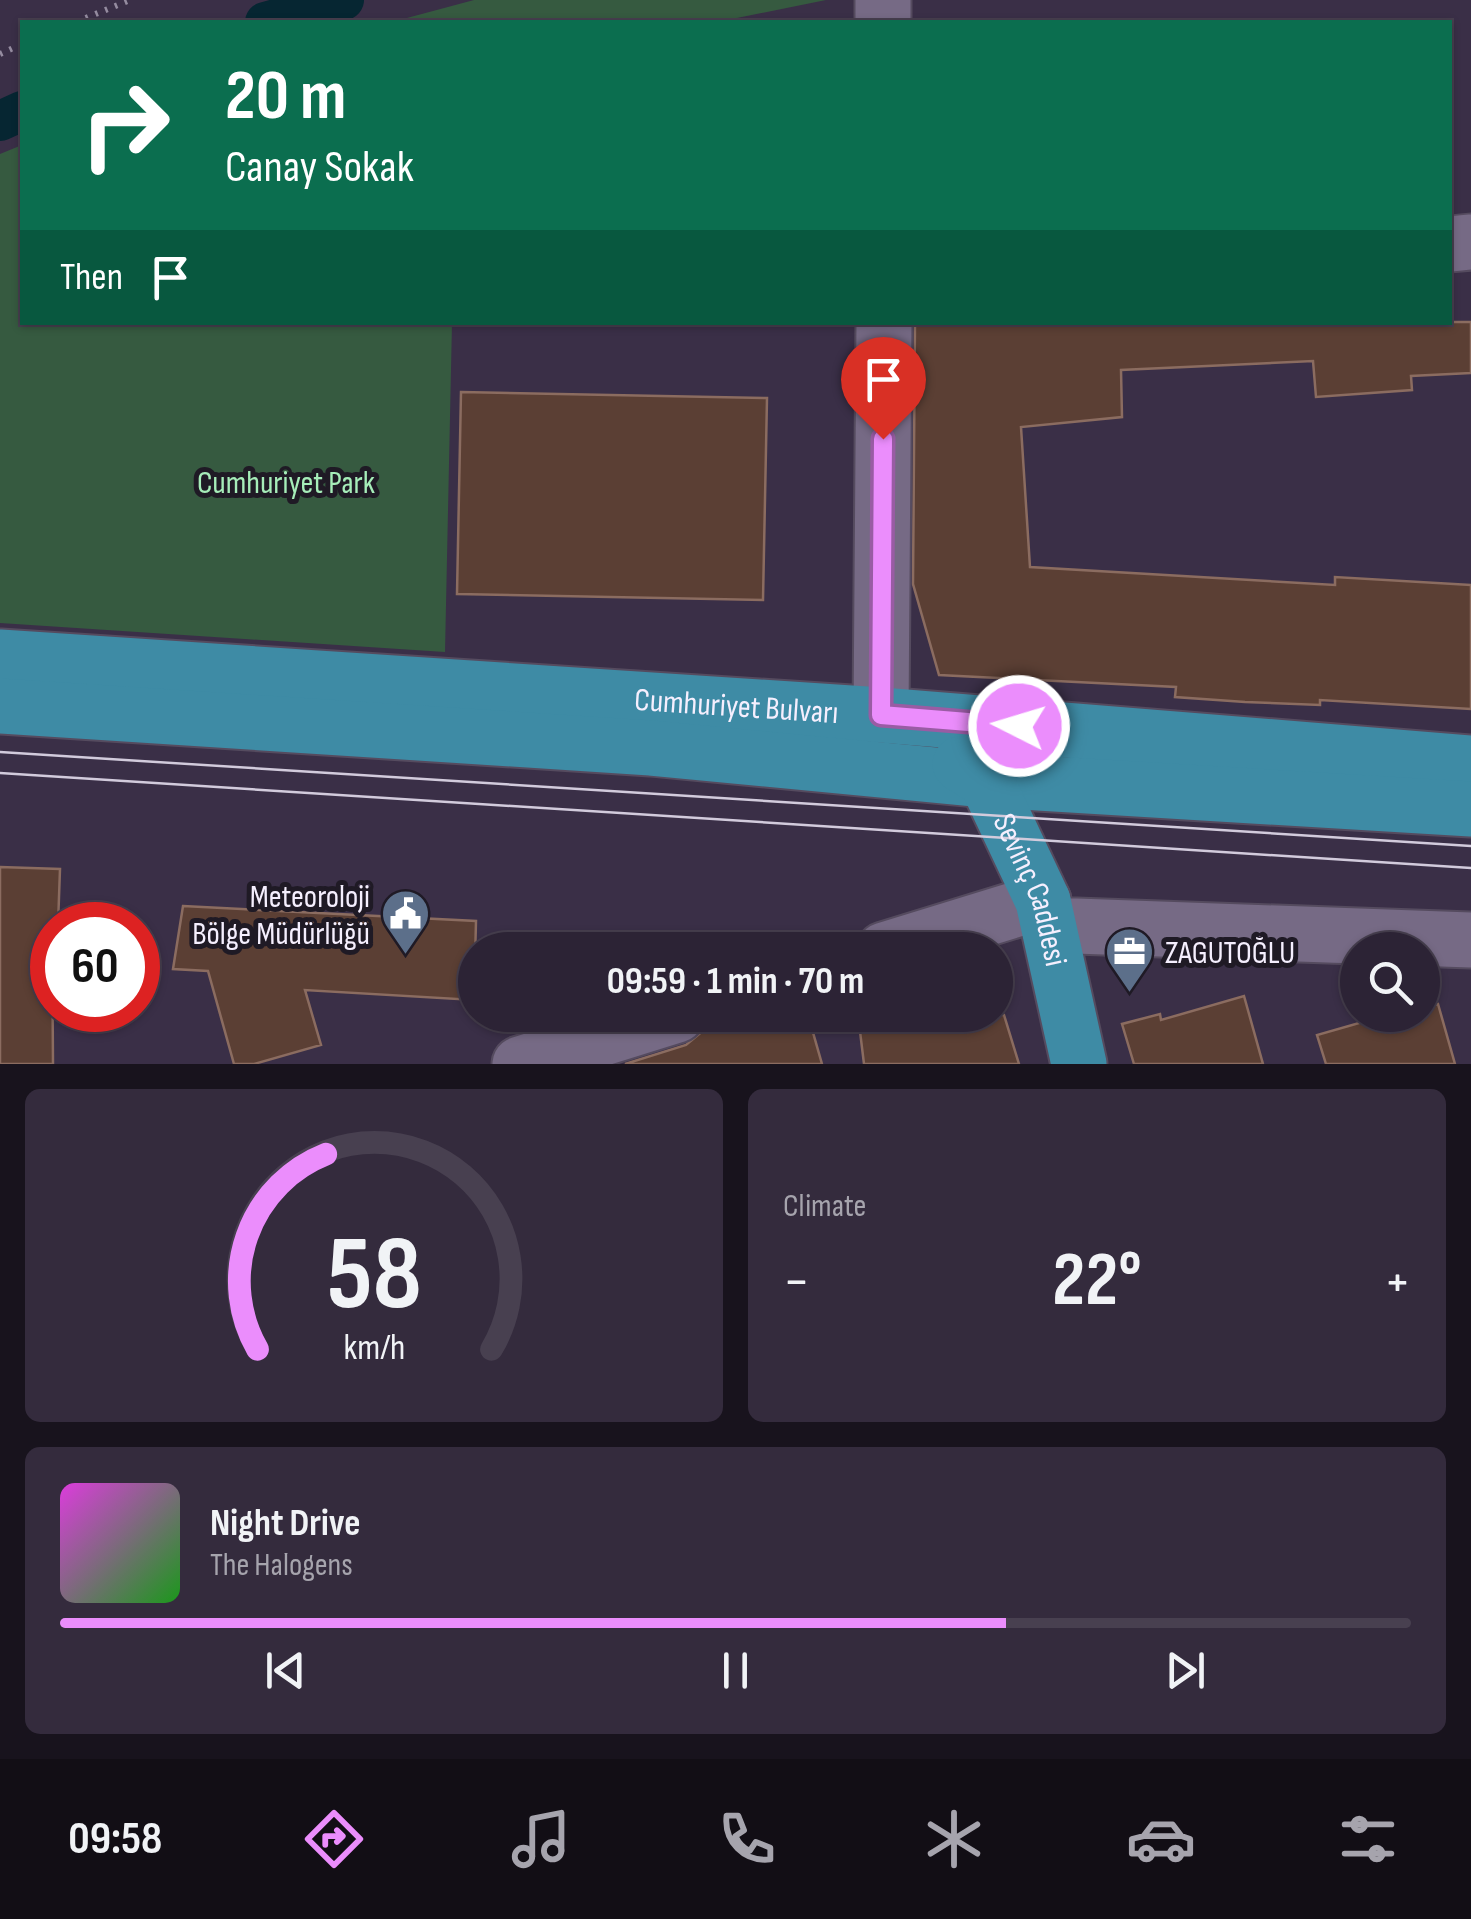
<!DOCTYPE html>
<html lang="en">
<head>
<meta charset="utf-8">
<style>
	:root { --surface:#2c2335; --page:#342b3d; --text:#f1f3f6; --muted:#a6a4ad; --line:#484050; --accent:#eb8dfc }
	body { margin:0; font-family:"Sofia Sans Condensed",sans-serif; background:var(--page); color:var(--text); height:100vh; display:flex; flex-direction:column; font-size:38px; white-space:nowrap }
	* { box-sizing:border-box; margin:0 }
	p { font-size:32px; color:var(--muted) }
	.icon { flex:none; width:55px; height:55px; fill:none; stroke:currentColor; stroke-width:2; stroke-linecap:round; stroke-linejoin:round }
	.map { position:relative; height:1064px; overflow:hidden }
	.drawer { display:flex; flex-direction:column; gap:25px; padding:25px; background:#18131d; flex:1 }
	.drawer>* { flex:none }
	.hud { position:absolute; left:20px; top:20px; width:1432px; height:305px; border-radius:0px; box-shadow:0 2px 8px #0004,0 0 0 2px var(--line); background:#0b6e4f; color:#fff; overflow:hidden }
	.tools { position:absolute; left:1340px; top:932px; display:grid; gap:20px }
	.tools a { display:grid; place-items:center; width:100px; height:100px; border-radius:50%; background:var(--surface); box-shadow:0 2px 8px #0004,0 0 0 2px var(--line); font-size:50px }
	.speed { position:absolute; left:30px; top:902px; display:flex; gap:20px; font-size:50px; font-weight:700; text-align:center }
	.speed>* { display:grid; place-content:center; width:130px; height:130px; border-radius:50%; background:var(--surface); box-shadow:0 2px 8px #0004,0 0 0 2px var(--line); line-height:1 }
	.speed .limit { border:15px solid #d22; background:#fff; color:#111 }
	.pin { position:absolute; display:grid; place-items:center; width:85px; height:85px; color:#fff; margin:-102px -42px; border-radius:50% 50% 50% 0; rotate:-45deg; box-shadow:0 0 10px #0007 }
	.pin .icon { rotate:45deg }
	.me { position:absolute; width:110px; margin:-55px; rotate:275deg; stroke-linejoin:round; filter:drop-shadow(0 0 8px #0008) }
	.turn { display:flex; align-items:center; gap:35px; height:210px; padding:0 40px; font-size:45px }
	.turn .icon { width:130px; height:130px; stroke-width:2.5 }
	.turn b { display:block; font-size:70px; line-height:85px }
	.then { display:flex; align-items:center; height:95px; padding:0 40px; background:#0003; gap:20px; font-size:38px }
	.big { font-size:75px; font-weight:700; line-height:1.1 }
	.drawer .tile { flex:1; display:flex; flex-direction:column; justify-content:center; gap:15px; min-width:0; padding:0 35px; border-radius:15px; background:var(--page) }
	.drawer .dial { align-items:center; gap:0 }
	.dial svg { height:260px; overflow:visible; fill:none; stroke:var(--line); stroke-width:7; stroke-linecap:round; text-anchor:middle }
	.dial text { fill:var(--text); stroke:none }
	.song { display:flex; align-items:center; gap:30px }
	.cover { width:120px; height:120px; border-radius:15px; background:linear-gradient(135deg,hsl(300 70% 55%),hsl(120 70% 35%)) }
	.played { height:10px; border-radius:5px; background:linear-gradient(90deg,var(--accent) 70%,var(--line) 70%) }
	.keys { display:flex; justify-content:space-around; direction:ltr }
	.heat { display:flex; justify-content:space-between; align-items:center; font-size:55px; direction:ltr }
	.drawer .tiles { flex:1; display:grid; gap:25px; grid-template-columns:1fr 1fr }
	.tile:last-child { grid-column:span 2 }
	.trip { position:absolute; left:458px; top:932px; width:555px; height:100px; border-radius:50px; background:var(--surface); box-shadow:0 2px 8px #0004,0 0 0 2px var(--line); font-weight:700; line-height:100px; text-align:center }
	.tabs { display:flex; height:160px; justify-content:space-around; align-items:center; background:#120e15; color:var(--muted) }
	.tabs .icon { width:70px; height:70px }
	.tabs .current { color:var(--accent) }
	.tabs b { font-size:45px; color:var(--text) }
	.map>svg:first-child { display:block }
	.green { fill:#365a40 }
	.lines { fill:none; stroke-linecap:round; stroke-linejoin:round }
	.canal { stroke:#062632; stroke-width:40 }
	.building { fill:#5b3f34; stroke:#8b6c60; stroke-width:2.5 }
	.minor-casing { stroke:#554b5f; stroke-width:59 }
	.major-casing { stroke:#554b5f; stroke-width:59 }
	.path { stroke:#958ca0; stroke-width:6; stroke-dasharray:2.5 8; stroke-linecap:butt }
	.minor { stroke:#766a85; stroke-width:55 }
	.major { stroke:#3e8ba5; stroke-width:55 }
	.tram { stroke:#d2cbdc; stroke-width:2.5 }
	.route-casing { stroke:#995ca4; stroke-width:25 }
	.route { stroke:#eb8dfc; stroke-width:18 }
	.labels { text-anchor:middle; stroke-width:10; stroke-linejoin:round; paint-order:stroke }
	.park-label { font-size:32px; fill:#a6edb9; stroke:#1f1a25 }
	.street-label { font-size:32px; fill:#f5effe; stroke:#1f1a25 }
	.poi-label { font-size:32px; fill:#f5effe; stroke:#1f1a25; text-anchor:end }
</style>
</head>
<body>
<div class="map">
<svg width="1471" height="1064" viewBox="0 0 1471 1064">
	<rect width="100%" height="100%" fill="#3a2f47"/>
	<path class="green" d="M 474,0 L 826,0 L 717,22 L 392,22 Z
		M 22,145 L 22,322 L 452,323 L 445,652 L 0,623 L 0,154 Z"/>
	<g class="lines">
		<path class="canal" d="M 265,22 L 344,0
			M 0,121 L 22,111"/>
	</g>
	<path class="building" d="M 915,322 L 1471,322 L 1471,373 L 1411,376 L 1412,390 L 1316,397 L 1313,361 L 1121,370 L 1122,417 L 1021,427 L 1030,567 L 1335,585 L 1335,577 L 1471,585 L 1471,709 L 1320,700 L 1320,705 L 1245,702 L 1175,697 L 1176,687 L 939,675 L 913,584 Z
		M 461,392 L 767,398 L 763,600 L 457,594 Z
		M 0,867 L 60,869 L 58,925 L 52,925 L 53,1064 L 0,1064 Z
		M 183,906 L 476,921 L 474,1000 L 305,990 L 321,1045 L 254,1064 L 234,1064 L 208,971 L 173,969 Z
		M 1244,996 L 1263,1064 L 1134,1064 L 1122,1024 L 1160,1014 L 1161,1020 Z
		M 1438,1004 L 1455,1064 L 1326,1064 L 1317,1035 L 1387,1015 L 1422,1015 L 1422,1008 Z
		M 752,1015 L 808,1015 L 822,1064 L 625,1064 L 686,1045 L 704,1030 Z
		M 858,1015 L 1004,1015 L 1019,1064 L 864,1064 Z"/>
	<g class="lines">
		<defs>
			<path id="minor" d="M 883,22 L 883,0
				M 1450,244 L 1471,242
				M 881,715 L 884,322
				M 1048,925 L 1471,940
				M 884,950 L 1043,901
				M 520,1064 L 677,1015"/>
			<g id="major">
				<path id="s1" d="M 0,657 L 881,715 L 1471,763"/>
				<path d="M 0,706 L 651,748 L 986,780 L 1471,809"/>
				<path id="s2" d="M 960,764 L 986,780 L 1043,901 L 1079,1064"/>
			</g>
		</defs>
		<use href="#minor" class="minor-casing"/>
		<use href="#major" class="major-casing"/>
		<path class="path" d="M 76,22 L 130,0
			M 0,54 L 22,44"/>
		<use href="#minor" class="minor"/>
		<use href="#major" class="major"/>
		<path class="tram" d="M 0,752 L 1471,846
			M 0,773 L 1471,868"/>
	</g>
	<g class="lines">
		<defs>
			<path id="route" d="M 883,439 L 881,715 L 1019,726"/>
		</defs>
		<use href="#route" class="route-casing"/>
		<use href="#route" class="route"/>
	</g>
	<defs>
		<symbol id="civic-pin" viewBox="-11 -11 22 30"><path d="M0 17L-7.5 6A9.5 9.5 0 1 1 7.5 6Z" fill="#5c6f8a" stroke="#1f1a25"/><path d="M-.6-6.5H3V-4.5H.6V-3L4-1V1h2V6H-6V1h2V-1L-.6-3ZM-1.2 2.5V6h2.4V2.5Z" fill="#fff"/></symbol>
		<symbol id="office-pin" viewBox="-11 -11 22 30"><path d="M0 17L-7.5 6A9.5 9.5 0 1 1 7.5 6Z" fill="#5c6f8a" stroke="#1f1a25"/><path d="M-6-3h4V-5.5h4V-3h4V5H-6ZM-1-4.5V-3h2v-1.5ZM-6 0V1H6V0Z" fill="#fff"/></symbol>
	</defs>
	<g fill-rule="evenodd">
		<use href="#civic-pin" x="378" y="886" width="55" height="75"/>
		<use href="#office-pin" x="1102" y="924" width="55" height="75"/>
	</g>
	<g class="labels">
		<g class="park-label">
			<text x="286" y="493">Cumhuriyet Park</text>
		</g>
		<g class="street-label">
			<text dy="11" stroke="none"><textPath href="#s1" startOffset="738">Cumhuriyet Bulvarı</textPath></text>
			<text dy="11" stroke="none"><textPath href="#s2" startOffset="150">Sevinç Caddesi</textPath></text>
		</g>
		<g class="poi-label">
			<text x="370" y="907">Meteoroloji<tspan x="370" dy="37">Bölge Müdürlüğü</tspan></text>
			<text x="1165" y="963" text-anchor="start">ZAGUTOĞLU</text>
		</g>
	</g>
</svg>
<div class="tools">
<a><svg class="icon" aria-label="search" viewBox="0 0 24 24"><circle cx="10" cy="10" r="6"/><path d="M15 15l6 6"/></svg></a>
</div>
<div class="speed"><div class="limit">60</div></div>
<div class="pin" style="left:883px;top:439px;background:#d93025"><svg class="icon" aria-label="arrive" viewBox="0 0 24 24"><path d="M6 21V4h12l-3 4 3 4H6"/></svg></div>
<svg class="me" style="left:1019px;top:726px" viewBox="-20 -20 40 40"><circle r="17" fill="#eb8dfc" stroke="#fff" stroke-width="3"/><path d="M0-11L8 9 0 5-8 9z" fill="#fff"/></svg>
<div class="trip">09:59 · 1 min · 70 m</div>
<div class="hud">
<div class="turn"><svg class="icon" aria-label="right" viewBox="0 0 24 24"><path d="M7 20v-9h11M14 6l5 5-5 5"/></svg><div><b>20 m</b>Canay Sokak</div></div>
<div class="then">Then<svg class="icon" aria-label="arrive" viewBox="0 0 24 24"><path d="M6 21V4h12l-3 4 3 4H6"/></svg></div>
</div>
</div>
<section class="drawer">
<div class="tiles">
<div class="tile dial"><svg viewBox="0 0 100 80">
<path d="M14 69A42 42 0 1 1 86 69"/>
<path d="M14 69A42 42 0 0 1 35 9" stroke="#eb8dfc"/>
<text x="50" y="56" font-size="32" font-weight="700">58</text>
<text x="50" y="72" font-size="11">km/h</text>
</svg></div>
<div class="tile"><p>Climate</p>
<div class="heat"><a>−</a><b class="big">22°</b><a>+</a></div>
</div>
<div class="tile">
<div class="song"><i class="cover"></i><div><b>Night Drive</b><p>The Halogens</p></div></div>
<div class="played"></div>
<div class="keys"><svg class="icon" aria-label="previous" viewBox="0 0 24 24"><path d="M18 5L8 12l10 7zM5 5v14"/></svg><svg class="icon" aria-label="pause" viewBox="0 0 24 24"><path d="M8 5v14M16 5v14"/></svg><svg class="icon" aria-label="next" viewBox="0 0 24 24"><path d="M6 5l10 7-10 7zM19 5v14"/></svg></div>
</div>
</div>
</section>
<nav class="tabs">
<b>09:58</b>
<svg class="icon current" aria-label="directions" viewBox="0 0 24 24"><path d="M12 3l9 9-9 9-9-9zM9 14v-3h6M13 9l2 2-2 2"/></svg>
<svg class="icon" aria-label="music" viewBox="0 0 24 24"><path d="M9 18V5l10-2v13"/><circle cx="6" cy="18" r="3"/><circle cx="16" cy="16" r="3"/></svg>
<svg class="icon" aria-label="phone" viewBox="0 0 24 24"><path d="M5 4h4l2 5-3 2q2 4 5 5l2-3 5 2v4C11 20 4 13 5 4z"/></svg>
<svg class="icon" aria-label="climate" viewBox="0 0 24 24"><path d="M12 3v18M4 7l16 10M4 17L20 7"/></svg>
<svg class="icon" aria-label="car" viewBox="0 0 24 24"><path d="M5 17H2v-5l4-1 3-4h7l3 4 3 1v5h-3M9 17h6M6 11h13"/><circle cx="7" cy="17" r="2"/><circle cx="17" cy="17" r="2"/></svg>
<svg class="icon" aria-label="filters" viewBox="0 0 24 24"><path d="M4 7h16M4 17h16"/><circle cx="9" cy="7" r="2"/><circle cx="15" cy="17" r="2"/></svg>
</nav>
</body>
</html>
